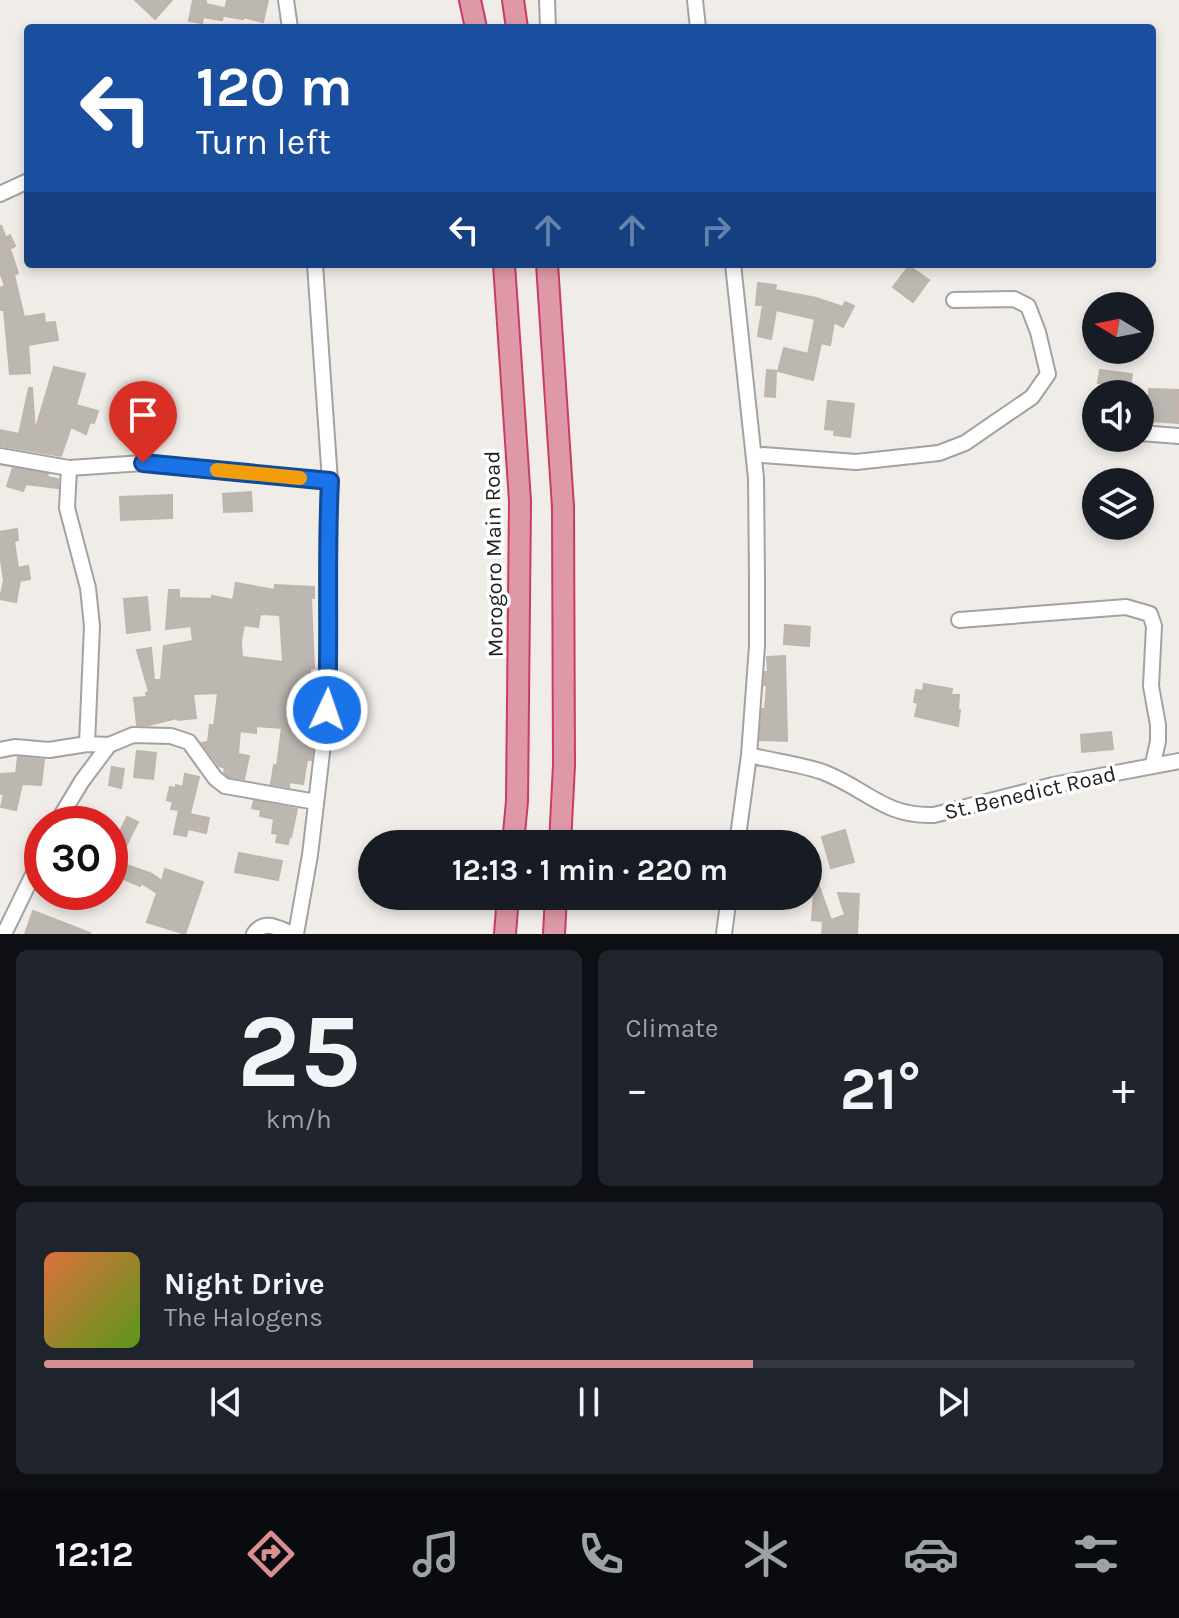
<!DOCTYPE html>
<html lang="en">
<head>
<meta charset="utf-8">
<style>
	:root { --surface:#171b24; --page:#20242c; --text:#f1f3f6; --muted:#9ea1a6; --line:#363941; --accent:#d98f91 }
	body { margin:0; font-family:Karla,sans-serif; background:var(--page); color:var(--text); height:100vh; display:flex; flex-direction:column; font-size:30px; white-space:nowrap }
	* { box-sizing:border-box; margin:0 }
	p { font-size:26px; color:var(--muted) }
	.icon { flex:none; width:44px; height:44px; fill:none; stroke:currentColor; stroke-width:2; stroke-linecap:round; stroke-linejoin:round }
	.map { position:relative; height:934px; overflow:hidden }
	.details { display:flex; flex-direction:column; gap:16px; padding:16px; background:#0d0f14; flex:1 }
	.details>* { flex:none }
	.hud { position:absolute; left:24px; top:24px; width:1132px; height:244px; border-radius:8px; box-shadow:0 4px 12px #0003; background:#1a4fa0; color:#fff; overflow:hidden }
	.needle { width:52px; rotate:280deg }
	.fabs { position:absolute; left:1082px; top:292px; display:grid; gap:16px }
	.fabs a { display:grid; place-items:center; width:72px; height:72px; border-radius:50%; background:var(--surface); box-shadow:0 4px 12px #0003; font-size:40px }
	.speed { position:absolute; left:24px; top:806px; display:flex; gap:16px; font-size:40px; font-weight:700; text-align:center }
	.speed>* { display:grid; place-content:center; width:104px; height:104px; border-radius:50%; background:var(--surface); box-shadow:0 4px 12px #0003; line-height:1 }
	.speed .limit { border:12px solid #d22; background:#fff; color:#111 }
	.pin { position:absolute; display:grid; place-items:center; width:68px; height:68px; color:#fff; margin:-82px -34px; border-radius:50% 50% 50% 0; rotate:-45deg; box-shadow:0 0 8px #0007 }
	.pin .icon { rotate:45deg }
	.me { position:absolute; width:88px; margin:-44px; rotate:3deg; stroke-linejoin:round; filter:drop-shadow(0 0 6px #0008) }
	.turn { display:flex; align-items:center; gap:28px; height:168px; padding:0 40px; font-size:36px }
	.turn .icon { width:104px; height:104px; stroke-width:2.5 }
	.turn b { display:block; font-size:56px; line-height:68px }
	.lanes { display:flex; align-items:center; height:76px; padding:0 40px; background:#0003; justify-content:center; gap:40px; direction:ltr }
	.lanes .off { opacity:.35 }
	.big { font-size:60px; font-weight:700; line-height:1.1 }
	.details .tile { flex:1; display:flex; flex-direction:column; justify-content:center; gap:12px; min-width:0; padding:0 28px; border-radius:12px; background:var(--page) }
	.details .dial { align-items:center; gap:0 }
	.dial b { font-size:104px; line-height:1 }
	.song { display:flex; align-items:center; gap:24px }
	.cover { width:96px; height:96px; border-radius:12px; background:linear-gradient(135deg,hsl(20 70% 55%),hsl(90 70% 35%)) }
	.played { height:8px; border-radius:4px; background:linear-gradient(90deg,var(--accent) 65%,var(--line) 65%) }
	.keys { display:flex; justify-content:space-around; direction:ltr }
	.heat { display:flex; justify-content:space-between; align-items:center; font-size:44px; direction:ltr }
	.details .tiles { flex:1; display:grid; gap:16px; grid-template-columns:1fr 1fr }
	.tile:last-child { grid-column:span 2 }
	.trip { position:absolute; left:358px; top:830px; width:464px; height:80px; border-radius:40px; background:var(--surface); box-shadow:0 4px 12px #0003; font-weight:700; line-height:80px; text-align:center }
	.menu { display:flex; height:128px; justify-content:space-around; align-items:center; background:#090b0e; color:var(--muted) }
	.menu .icon { width:56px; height:56px }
	.menu .on { color:var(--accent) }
	.menu b { font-size:36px; color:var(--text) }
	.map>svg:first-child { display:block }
	.building { fill:#bdb7b1; stroke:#c0b5ac; stroke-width:2; fill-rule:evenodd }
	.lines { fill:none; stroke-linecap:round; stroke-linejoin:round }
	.minor-casing { stroke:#a2a2a2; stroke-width:18 }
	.highway-casing { stroke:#ca3a6b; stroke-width:24 }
	.minor { stroke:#fff; stroke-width:14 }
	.highway { stroke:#df99a6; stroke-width:20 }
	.route-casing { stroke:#114b97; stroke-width:20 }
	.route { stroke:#1a73e8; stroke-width:14 }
	.slow { stroke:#f59e0b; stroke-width:14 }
	.labels { text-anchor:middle; stroke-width:7; stroke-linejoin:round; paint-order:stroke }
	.street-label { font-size:22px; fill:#212121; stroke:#fff }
</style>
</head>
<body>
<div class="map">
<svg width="1179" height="934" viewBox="0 0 1179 934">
	<rect width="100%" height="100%" fill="#f0ede8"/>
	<path class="building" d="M 135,0 L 172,0 L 155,19 Z
		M 193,0 L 206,1 L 206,4 L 224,8 L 222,20 L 203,17 L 202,23 L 189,21 Z
		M 227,0 L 268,0 L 263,22 L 243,17 L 243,19 L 224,16 Z
		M 1,225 L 6,238 L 10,235 L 15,246 L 10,249 L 18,273 L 14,275 L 24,317 L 44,314 L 45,323 L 55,322 L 58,340 L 28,345 L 30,373 L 10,374 L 4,310 L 0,310 L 0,288 L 5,286 L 0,272 Z
		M 909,266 L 929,280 L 913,302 L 893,287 Z
		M 758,283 L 776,285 L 775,290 L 816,298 L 843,307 L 845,302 L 854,306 L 843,327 L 834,322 L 830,345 L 821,343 L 813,380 L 778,371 L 784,348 L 808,354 L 815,319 L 776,310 L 771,339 L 758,336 L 763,305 L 756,305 Z
		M 54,367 L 85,374 L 76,405 L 98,411 L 94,423 L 90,422 L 86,434 L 71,427 L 61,456 L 0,446 L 0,430 L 19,434 L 29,388 L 32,388 L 35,431 Z
		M 767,370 L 776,371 L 775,397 L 765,396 Z
		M 1100,370 L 1132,374 L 1130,387 L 1122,386 L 1121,394 L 1105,392 L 1106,385 L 1098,383 Z
		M 1149,389 L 1179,390 L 1179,423 L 1149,421 L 1149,417 L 1140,416 L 1140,399 L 1149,400 Z
		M 828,401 L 854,404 L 850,437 L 834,435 L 835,430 L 825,429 Z
		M 13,468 L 48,474 L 47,477 L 58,479 L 58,488 L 26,484 L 23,491 L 7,486 Z
		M 251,492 L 252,511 L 224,512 L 223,494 Z
		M 172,495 L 172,518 L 121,520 L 120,497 Z
		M 17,529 L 18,540 L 14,541 L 18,568 L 28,566 L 30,579 L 20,581 L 16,602 L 0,599 L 4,580 L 0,555 L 0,532 Z
		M 236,583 L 275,590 L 275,585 L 314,587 L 314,598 L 311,598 L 314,668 L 310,668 L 310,688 L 306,688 L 304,726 L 308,727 L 307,741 L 313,742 L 311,760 L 307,760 L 303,784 L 289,782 L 289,787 L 271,784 L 274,765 L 277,766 L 282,728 L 256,726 L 256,733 L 240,731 L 238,754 L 249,756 L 244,779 L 229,777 L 224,772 L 225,768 L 219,766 L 209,753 L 210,751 L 208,751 L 202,743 L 208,742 L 210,725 L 214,726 L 218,693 L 193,694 L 196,718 L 178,720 L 177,718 L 149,725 L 137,725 L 134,698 L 147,697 L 146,693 L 149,692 L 137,650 L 151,648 L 154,680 L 161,680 L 164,646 L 193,641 L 191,626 L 166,629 L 169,590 L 179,590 L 179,598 L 212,599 L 212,596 L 233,600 ZM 260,614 L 280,615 L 283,662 L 242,657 L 241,641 L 244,625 L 258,627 Z
		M 147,597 L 150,630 L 127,633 L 124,599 Z
		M 785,625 L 810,627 L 809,646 L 784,644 Z
		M 785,656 L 787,741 L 760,740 L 762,709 L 765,709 L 767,685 L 764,685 L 765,672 L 768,672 L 767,657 Z
		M 924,684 L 952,689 L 951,695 L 959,695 L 958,710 L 960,710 L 958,726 L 915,716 L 918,703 L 914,702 L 916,690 L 923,691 Z
		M 1111,732 L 1113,749 L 1082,752 L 1081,735 Z
		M 137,751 L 156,753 L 153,779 L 134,777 Z
		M 18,757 L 44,760 L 41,785 L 22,784 L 16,810 L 1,807 L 4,793 L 0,794 L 0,774 L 16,773 Z
		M 112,767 L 124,769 L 121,788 L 109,785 Z
		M 185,774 L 199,777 L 190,814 L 209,818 L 206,833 L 188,829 L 186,836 L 174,834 L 179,810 L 171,809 L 173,802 L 167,800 L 170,787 L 176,788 L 176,785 L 183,787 Z
		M 254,801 L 297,809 L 291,837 L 289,837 L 288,844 L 276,842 L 278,834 L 272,833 L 274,819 L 260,816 L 261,810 L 252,808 Z
		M 127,817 L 138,822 L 118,862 L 152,874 L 162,881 L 165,869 L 203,882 L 185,934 L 147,922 L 157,893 L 141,883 L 140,886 L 112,874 L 110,878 L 110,852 Z
		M 845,830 L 854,862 L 831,868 L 822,837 Z
		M 239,853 L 282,861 L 278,880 L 235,872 Z
		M 815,875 L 831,920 L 845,915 L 838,893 L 859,894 L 857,934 L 822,934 L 823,921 L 812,920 Z
		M 64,892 L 84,892 L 77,908 L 60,901 Z
		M 33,911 L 90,933 L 90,934 L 25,934 Z"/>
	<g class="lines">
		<defs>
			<path id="minor" d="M 286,0 L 290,28
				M 547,0 L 548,28
				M 695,0 L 698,28
				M 0,194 L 28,181
				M 733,264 L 756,478 L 757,579 L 757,646 L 749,755 L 737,844
				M 1140,433 L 1179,436
				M 763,455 L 856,462 L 939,453 L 965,443 L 1032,397 L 1048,374 L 1038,332 L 1028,306 L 1014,299 L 954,300
				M 0,456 L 69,468 L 143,463 L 330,481
				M 69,468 L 67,508 L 88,588 L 92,626 L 87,744
				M 959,620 L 1126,607 L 1150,614 L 1154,626 L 1151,686 L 1158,725 L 1158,741 L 1153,764
				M 0,750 L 15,747 L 49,750 L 87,744 L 109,745 L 133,735 L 171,736 L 189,742 L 215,778 L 225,786 L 316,802
				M 749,755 C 773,761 800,764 823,772 C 867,789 884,817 934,815 L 1053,785 L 1179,761
				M 56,824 L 82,781 L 109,745
				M 4,934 L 42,856
				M 254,934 C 264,919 278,928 292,934
				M 296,934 L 310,855 L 327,710 L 329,669 L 328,527 L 330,481 L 315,264
				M 724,934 L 729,896"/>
			<path id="highway" d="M 470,0 L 476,28
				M 513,0 L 517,28
				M 504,264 L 520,501 L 517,801 L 513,844
				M 547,264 L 563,507 L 564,765 L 560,844
				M 505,934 L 508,896
				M 554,934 L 556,896"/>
		</defs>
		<use href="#minor" class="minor-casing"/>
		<use href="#highway" class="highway-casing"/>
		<use href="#minor" class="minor"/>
		<use href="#highway" class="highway"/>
	</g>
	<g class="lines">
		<defs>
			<path id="route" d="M 143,463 L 330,481 C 326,557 330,634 327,710"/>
		</defs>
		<use href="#route" class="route-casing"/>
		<use href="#route" class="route"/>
		<path class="slow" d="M 217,470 L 300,478"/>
	</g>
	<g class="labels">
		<g class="street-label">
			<text transform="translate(493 554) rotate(-91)" y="8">Morogoro Main Road</text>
			<text transform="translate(1030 792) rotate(-13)" y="8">St. Benedict Road</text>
		</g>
	</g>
</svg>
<div class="fabs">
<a><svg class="needle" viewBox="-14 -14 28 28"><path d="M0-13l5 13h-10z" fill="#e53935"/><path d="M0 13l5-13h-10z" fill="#9ea1a6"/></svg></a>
<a><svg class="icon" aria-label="sound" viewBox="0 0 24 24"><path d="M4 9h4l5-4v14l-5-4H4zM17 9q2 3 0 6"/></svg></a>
<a><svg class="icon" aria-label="layers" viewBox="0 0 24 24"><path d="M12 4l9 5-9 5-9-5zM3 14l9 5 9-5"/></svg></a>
</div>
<div class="speed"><div class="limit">30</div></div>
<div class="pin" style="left:143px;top:463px;background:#d93025"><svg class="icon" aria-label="arrive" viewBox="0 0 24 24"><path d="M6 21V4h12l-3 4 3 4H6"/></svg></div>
<svg class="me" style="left:327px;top:710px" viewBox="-20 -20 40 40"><circle r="17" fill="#1a73e8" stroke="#fff" stroke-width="3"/><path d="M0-11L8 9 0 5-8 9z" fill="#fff"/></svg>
<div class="trip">12:13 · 1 min · 220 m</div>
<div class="hud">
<div class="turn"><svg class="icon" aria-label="left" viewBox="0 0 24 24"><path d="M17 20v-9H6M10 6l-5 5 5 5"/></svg><div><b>120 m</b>Turn left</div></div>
<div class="lanes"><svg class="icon" aria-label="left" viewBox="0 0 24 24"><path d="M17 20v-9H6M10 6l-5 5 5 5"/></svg><svg class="icon off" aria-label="ahead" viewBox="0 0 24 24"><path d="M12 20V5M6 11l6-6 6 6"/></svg><svg class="icon off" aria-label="ahead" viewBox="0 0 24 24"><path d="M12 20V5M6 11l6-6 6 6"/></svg><svg class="icon off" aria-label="right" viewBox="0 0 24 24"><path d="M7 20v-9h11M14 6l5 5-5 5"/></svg></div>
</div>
</div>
<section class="details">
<div class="tiles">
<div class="tile dial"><b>25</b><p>km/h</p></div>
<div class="tile"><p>Climate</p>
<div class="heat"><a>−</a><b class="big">21°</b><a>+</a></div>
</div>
<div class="tile">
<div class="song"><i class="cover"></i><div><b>Night Drive</b><p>The Halogens</p></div></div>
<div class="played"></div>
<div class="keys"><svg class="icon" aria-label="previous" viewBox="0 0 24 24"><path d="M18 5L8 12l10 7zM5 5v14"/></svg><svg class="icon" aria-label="pause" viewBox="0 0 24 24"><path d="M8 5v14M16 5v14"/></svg><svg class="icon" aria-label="next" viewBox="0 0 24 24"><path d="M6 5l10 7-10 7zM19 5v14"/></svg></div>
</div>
</div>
</section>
<nav class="menu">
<b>12:12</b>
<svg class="icon on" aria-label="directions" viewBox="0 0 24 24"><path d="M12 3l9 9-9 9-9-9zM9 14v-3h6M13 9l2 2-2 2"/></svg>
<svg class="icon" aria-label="music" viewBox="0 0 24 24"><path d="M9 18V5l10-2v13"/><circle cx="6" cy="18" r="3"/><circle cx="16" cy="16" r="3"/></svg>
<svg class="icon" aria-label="phone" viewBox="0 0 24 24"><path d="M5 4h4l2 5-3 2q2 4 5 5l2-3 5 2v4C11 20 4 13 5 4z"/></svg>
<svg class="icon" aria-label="climate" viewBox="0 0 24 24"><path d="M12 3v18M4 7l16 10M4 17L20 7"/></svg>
<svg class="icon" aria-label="car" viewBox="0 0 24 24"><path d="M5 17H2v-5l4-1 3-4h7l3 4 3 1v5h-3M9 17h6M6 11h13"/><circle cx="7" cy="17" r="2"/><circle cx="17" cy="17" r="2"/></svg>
<svg class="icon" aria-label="filters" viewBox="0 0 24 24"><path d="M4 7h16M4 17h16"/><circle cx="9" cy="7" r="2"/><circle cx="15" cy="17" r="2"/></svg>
</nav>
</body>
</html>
